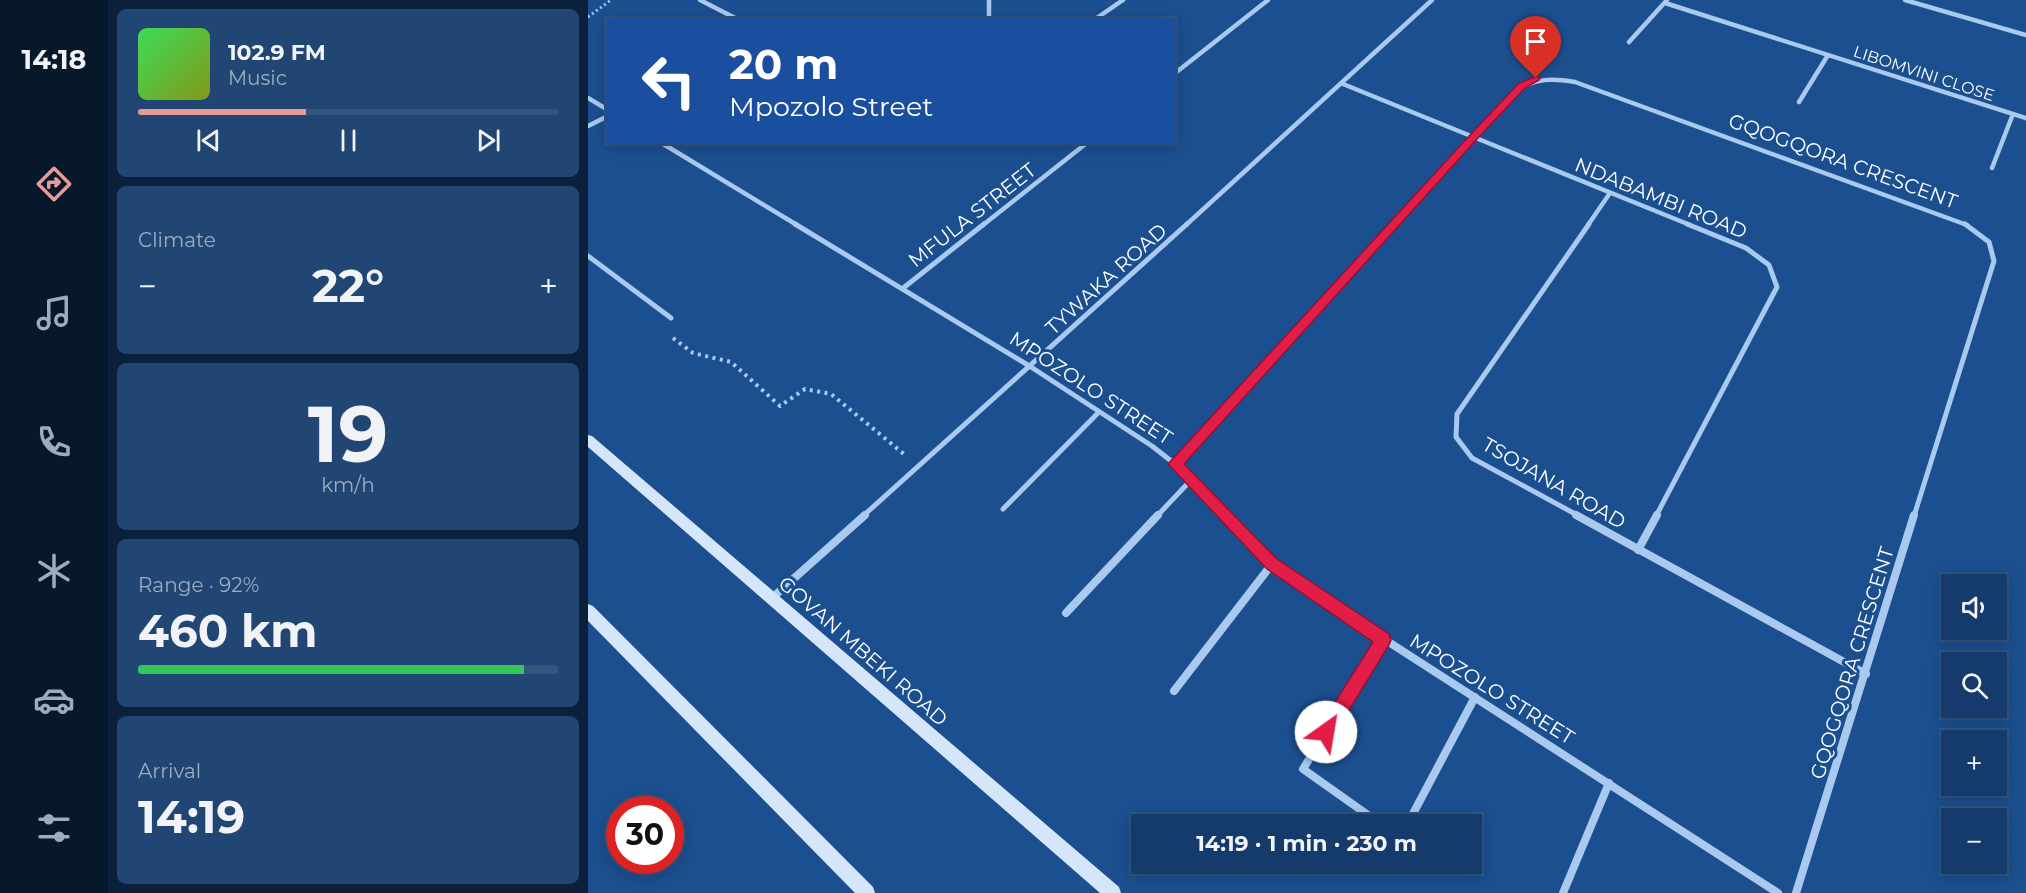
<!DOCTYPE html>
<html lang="en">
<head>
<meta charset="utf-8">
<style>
	:root { --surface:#143b6b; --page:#214673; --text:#f1f3f6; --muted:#9dadc1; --line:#33557e; --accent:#e69b98 }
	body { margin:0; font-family:Montserrat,sans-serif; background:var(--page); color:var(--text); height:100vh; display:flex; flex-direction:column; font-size:22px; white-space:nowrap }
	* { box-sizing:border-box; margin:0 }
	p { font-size:20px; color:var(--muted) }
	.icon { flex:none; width:33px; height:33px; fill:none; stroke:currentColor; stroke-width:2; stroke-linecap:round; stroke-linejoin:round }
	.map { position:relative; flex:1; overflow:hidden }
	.details { display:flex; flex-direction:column; gap:9px; padding:9px; background:#0b203b; width:480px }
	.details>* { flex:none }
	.guide { position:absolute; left:18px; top:18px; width:570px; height:126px; border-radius:0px; box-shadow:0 3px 15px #0003,0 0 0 2px var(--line); background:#1a4fa0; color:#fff; overflow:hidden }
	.fabs { position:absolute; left:1353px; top:574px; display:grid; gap:12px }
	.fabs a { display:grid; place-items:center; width:66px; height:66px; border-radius:0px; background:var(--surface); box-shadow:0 3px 15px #0003,0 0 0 2px var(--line); font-size:30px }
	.speed { position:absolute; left:18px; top:796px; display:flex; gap:12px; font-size:30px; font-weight:700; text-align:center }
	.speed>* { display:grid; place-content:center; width:78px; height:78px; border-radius:50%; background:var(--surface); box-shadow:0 3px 15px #0003,0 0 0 2px var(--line); line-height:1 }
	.speed .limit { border:9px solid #d22; background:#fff; color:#111 }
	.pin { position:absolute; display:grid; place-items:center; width:51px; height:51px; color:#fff; margin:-62px -26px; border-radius:50% 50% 50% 0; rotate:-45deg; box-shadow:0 0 6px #0007 }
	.pin .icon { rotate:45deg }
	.me { position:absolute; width:66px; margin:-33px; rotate:32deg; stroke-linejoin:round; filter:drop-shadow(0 0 4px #0008) }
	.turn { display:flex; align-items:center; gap:21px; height:126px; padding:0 24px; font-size:27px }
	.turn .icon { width:78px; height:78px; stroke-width:2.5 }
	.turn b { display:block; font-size:42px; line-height:51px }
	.big { font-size:45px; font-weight:700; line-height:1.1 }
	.details .tile { flex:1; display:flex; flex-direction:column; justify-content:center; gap:9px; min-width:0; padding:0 21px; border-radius:9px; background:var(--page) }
	.details .dial { align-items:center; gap:0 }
	.dial b { font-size:78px; line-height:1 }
	.song { display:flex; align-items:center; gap:18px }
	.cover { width:72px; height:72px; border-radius:9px; background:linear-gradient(135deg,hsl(130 70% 55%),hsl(70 70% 35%)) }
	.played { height:6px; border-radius:3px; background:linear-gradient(90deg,var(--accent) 40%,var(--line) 40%) }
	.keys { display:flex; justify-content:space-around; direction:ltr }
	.heat { display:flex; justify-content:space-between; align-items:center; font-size:33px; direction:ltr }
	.charge { height:9px; border-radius:4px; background:linear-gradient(90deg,#34c759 92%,var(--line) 0) }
	.trip { position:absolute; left:543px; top:814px; width:351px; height:60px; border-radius:0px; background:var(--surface); box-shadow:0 3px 15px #0003,0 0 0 2px var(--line); font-weight:700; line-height:60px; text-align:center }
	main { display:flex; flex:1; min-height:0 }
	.tabs { display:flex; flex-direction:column; width:108px; justify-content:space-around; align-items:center; background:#08182b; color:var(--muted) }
	.tabs .icon { width:42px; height:42px }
	.tabs .current { color:var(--accent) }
	.tabs b { font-size:27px; color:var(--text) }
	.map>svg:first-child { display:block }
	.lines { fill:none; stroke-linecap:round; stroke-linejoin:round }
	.path-far1 { stroke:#a9c9ee; stroke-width:3; stroke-dasharray:2 3; stroke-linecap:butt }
	.path { stroke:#a9c9ee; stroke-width:4; stroke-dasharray:3 4.5; stroke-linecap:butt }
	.street-far2 { stroke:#a9c9ee; stroke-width:4.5 }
	.street-far1 { stroke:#a9c9ee; stroke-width:5 }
	.street { stroke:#a9c9ee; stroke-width:8 }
	.secondary { fill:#d6e6fa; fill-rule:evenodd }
	.route { fill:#e11d48; stroke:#92132f; stroke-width:1.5 }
	.labels { text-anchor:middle; stroke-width:6; stroke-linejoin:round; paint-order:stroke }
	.far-street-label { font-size:16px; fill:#fff; stroke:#1b4f8f }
	.street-label { font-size:20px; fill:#fff; stroke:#1b4f8f }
</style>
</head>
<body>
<main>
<nav class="tabs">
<b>14:18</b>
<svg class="icon current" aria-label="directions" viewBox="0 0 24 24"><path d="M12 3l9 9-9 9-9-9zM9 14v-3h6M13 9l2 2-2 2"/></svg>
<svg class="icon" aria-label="music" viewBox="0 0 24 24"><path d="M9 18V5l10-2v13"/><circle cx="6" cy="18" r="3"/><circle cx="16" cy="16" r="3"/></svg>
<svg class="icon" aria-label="phone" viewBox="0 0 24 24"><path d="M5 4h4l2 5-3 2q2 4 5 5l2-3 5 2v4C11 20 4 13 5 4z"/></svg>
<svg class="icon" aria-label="climate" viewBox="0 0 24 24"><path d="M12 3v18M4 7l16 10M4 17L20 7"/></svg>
<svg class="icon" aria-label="car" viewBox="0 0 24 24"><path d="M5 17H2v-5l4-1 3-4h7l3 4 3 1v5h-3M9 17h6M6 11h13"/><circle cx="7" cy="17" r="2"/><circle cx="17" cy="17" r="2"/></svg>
<svg class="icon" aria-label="filters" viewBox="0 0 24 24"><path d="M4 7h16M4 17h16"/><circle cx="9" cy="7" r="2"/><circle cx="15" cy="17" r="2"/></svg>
</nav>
<section class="details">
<div class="tile">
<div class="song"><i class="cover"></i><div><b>102.9 FM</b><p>Music</p></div></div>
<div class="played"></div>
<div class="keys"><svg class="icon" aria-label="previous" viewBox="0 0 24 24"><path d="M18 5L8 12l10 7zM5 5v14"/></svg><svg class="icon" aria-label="pause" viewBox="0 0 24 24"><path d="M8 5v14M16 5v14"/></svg><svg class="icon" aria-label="next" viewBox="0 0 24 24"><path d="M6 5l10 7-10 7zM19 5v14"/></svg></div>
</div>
<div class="tile"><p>Climate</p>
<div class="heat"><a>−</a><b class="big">22°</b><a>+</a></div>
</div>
<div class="tile dial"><b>19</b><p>km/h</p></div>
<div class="tile"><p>Range · 92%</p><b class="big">460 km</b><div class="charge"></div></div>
<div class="tile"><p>Arrival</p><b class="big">14:19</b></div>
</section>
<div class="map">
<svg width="1438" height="893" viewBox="0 0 1438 893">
	<rect width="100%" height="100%" fill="#1b4f8f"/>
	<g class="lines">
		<path class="path-far1" d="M 0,17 L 23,0"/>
		<path class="path" d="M 85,338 L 105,353 L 143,362 L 192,406 L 217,389 L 243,394 L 316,454"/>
		<path class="street-far2" d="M 112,0 L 151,20
			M 401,0 L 401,20
			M 1317,0 L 1438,35
			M 1077,3 L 1438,118
			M 506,20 L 535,0
			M 1041,42 L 1079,0
			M 586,74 L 680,0
			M 755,84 L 1102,225
			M 0,98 L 20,110
			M 1211,102 L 1240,55
			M 0,126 L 20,116
			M 72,142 L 209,225
			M 1404,168 L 1425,114
			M 395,225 L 500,142
			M 598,225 L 844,0
			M 805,225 L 928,91 C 948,78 964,78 987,82 L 1379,225
			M 1000,225 L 1022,193"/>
		<path class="street-far1" d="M 207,224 L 443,367 L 564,446 L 587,464 L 636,516
			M 0,256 L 83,318
			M 314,289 L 396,224
			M 587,464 L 806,224
			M 415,509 L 511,412
			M 275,516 L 599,224
			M 569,516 L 603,480
			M 991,516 L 884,458 L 868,437 L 869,414 L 1001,224
			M 1068,516 L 1189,287 L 1181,265 L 1158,248 L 1099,224
			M 1326,516 L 1406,261 L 1401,242 L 1377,224"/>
		<path class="street" d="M 635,515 L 709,583 L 1190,893
			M 988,515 L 1278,674
			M 1050,550 L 1069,515
			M 184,598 L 277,515
			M 478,613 L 570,515
			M 586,691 L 684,564
			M 794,825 L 715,769 L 795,640
			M 819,825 L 887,697
			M 975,893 L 1021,783
			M 1208,893 L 1326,515"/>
		<path class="secondary" d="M 0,435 L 4,436 L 531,887 L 533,893 L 512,893 L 0,447 Z
			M 0,604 L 5,606 L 285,887 L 287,893 L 267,893 L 0,621 Z"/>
	</g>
	<path class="route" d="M 948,76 L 952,78 L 951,80 L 937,88 L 889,139 L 596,464 L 689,559 L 801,634 L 803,640 L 801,645 L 744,738 L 738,741 L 732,738 L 730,732 L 732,726 L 785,642 L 679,569 L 580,464 L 882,135 L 930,84 Z"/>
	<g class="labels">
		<g class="far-street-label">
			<text transform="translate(1336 73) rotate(18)" y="6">LIBOMVINI CLOSE</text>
		</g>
		<g class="street-label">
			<text transform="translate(1255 161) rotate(20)" y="7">GQOGQORA CRESCENT</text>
			<text transform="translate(1073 198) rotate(22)" y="7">NDABAMBI ROAD</text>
			<text transform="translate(384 215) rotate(-38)" y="7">MFULA STREET</text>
			<text transform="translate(518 279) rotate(-42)" y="7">TYWAKA ROAD</text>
			<text transform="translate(503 388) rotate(33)" y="7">MPOZOLO STREET</text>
			<text transform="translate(966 483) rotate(30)" y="7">TSOJANA ROAD</text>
			<text transform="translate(275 651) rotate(41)" y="7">GOVAN MBEKI ROAD</text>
			<text transform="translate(1264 663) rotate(-73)" y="7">GQOGQORA CRESCENT</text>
			<text transform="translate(904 689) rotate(32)" y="7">MPOZOLO STREET</text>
		</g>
	</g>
</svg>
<div class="fabs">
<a><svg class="icon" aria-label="sound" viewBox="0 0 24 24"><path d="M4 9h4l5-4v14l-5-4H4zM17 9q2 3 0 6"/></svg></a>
<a><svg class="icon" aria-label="search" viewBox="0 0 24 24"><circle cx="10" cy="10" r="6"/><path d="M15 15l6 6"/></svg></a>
<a>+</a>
<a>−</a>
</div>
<div class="speed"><div class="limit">30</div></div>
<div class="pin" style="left:948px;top:78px;background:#d93025"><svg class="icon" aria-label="arrive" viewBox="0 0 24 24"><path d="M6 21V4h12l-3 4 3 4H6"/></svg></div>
<svg class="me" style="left:738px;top:732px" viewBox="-20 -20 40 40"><circle r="19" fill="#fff"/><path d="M0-13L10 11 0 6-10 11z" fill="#e11d48"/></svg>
<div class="trip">14:19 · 1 min · 230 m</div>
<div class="guide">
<div class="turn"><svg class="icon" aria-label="left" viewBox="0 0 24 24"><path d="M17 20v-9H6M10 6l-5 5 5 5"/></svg><div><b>20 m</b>Mpozolo Street</div></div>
</div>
</div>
</main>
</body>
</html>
